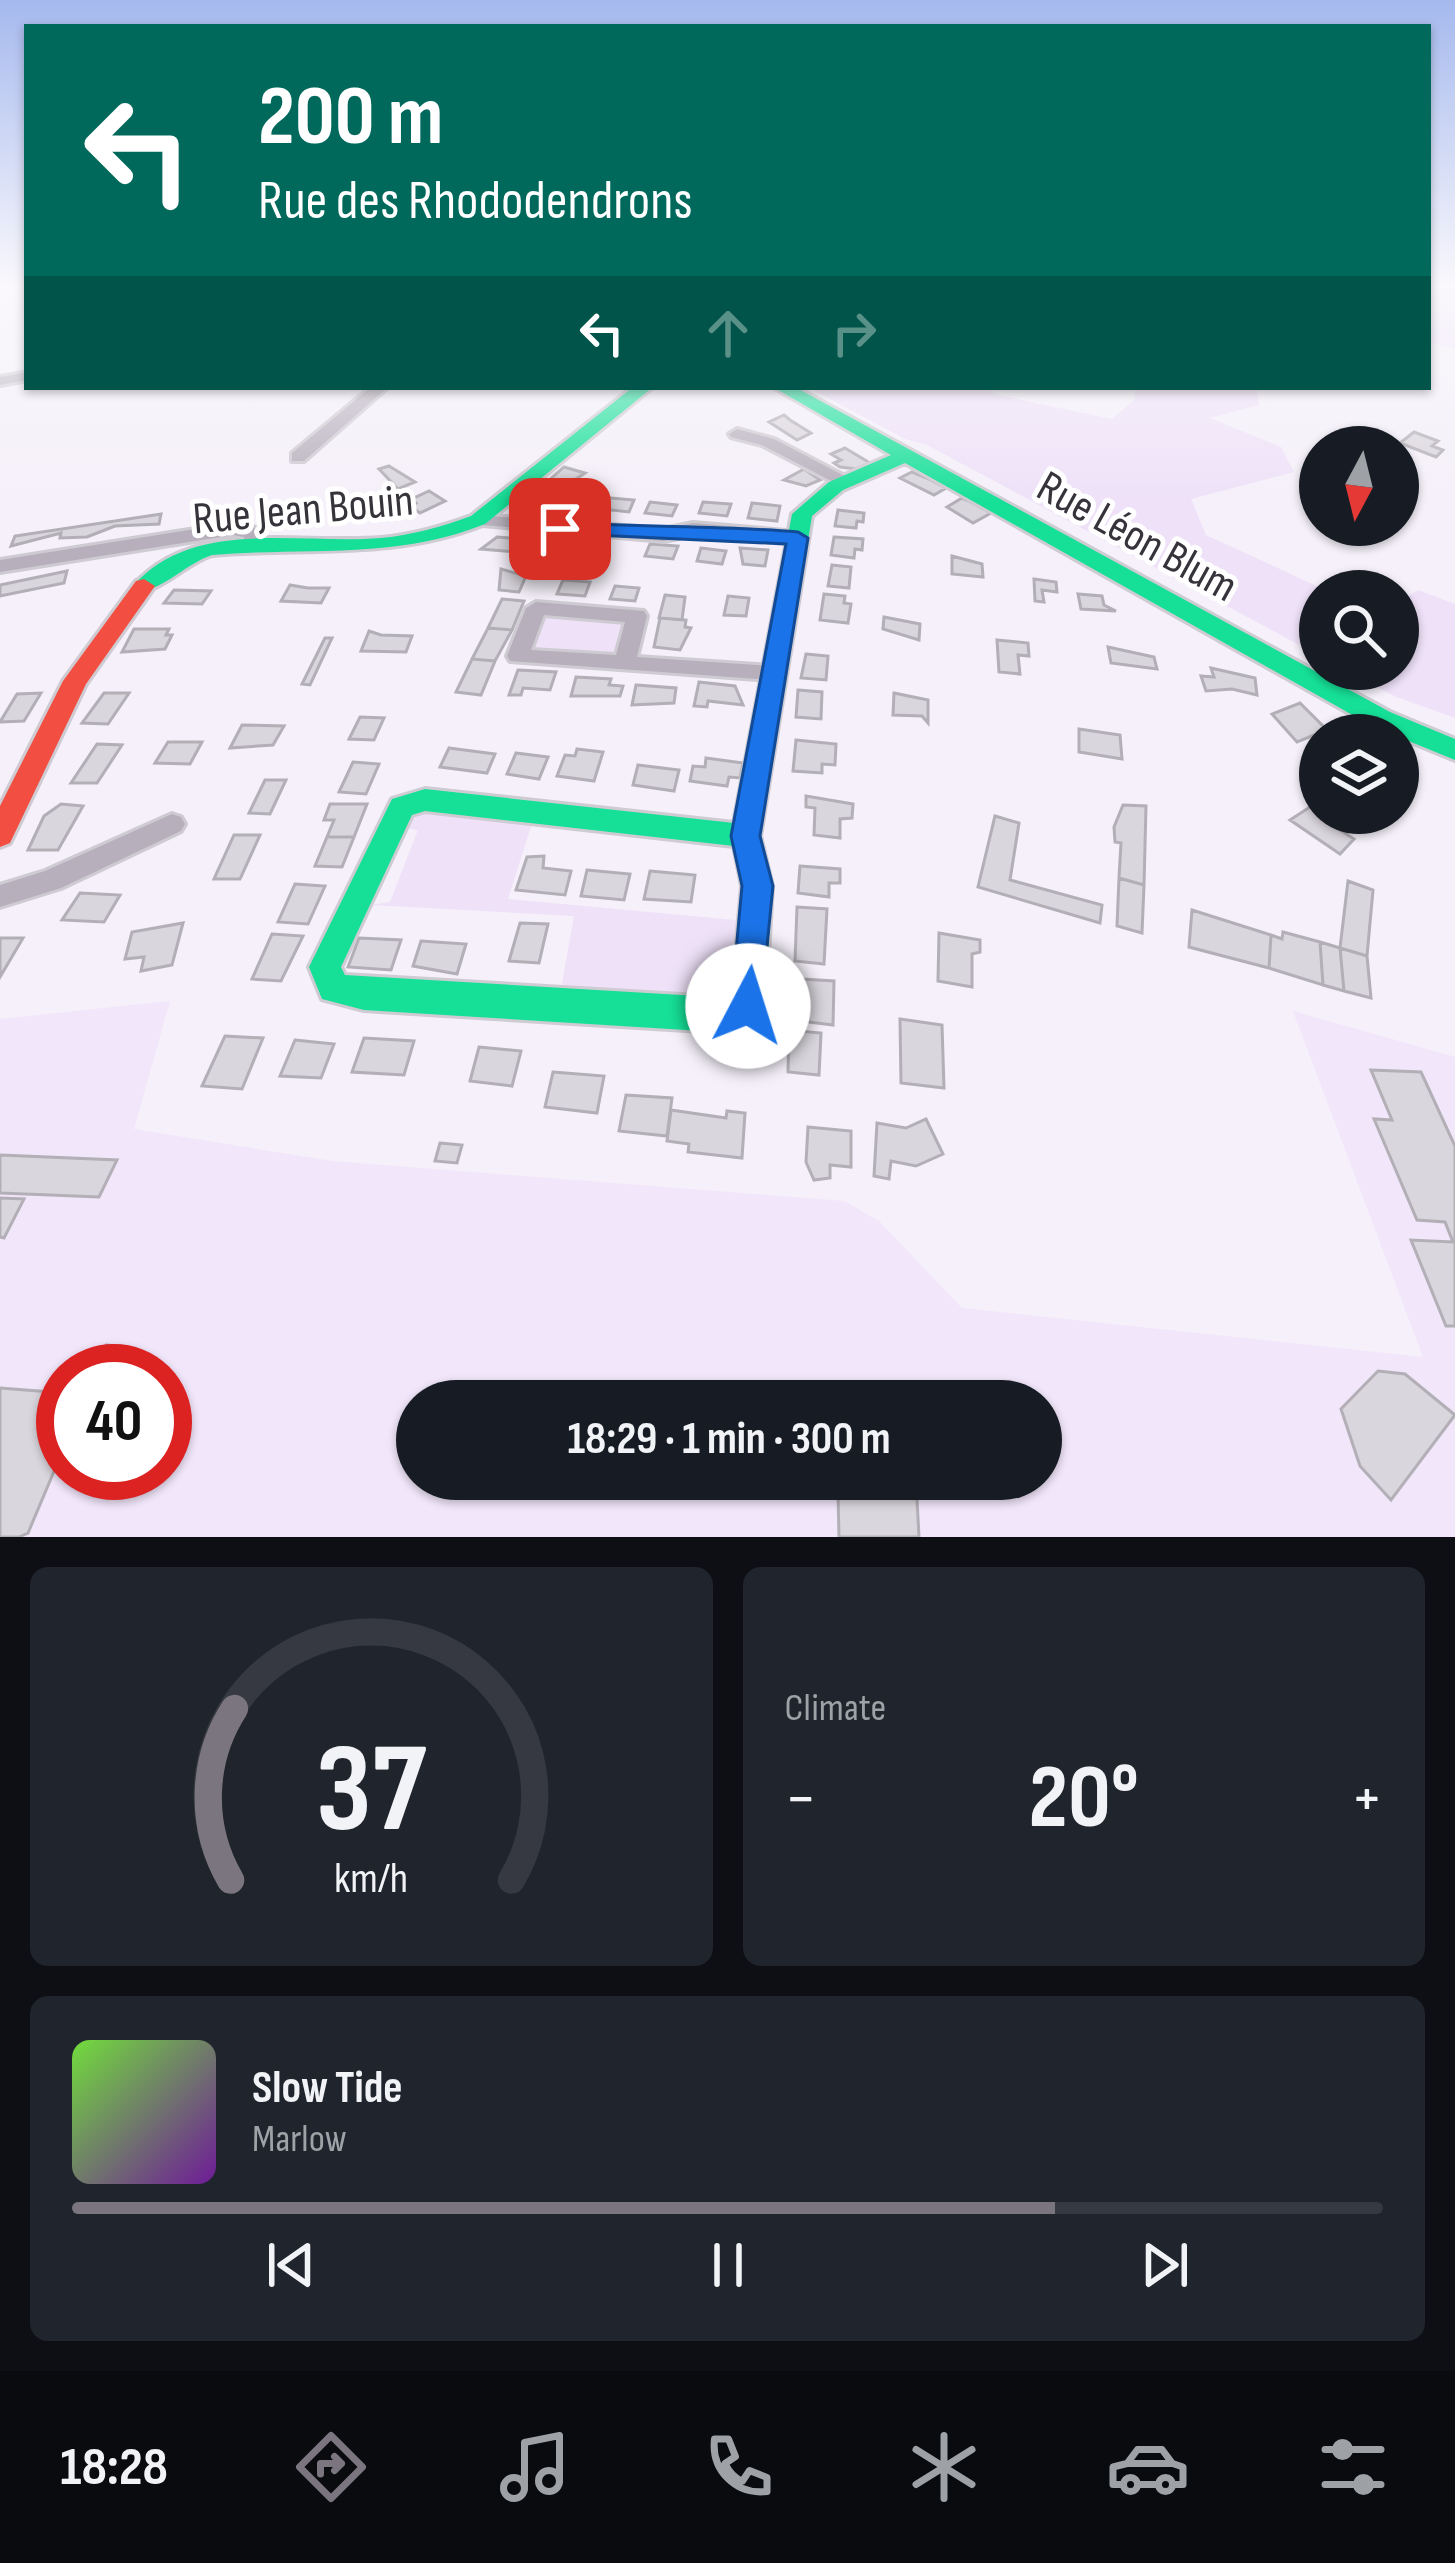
<!DOCTYPE html>
<html lang="en">
<head>
<meta charset="utf-8">
<style>
	:root { --surface:#171b24; --page:#20242c; --text:#f1f3f6; --muted:#9ea1a6; --line:#363941; --accent:#7a757e }
	body { margin:0; font-family:"Sofia Sans Condensed",sans-serif; background:var(--page); color:var(--text); height:100vh; display:flex; flex-direction:column; font-size:45px; white-space:nowrap }
	* { box-sizing:border-box; margin:0 }
	p { font-size:39px; color:var(--muted) }
	.icon { flex:none; width:66px; height:66px; fill:none; stroke:currentColor; stroke-width:2; stroke-linecap:round; stroke-linejoin:round }
	.map { position:relative; height:1537px; overflow:hidden }
	.sheet { display:flex; flex-direction:column; gap:30px; padding:30px; background:#0d0f14; flex:1 }
	.sheet>* { flex:none }
	.hud { position:absolute; left:24px; top:24px; width:1407px; height:366px; border-radius:0px; box-shadow:0 3px 9px #0004; background:#00695c; color:#fff; overflow:hidden }
	.needle { width:78px; rotate:187deg }
	.fabs { position:absolute; left:1299px; top:426px; display:grid; gap:24px }
	.fabs a { display:grid; place-items:center; width:120px; height:120px; border-radius:50%; background:var(--surface); box-shadow:0 3px 9px #0004; font-size:60px }
	.speed { position:absolute; left:36px; top:1344px; display:flex; gap:24px; font-size:60px; font-weight:700; text-align:center }
	.speed>* { display:grid; place-content:center; width:156px; height:156px; border-radius:50%; background:var(--surface); box-shadow:0 3px 9px #0004; line-height:1 }
	.speed .limit { border:18px solid #d22; background:#fff; color:#111 }
	.pin { position:absolute; display:grid; place-items:center; width:102px; height:102px; color:#fff; margin:-51px; border-radius:24px; box-shadow:0 6px 18px #0006 }
	.me { position:absolute; width:132px; margin:-66px; rotate:5deg; stroke-linejoin:round; filter:drop-shadow(0 0 9px #0008) }
	.turn { display:flex; align-items:center; gap:42px; height:252px; padding:0 36px; font-size:54px }
	.turn .icon { width:156px; height:156px; stroke-width:2.5 }
	.turn b { display:block; font-size:84px; line-height:102px }
	.lanes { display:flex; align-items:center; height:114px; padding:0 36px; background:#0003; justify-content:center; gap:60px; direction:ltr }
	.lanes .off { opacity:.35 }
	.big { font-size:90px; font-weight:700; line-height:1.1 }
	.sheet .tile { flex:1; display:flex; flex-direction:column; justify-content:center; gap:18px; min-width:0; padding:0 42px; border-radius:18px; background:var(--page) }
	.sheet .dial { align-items:center; gap:0 }
	.dial svg { height:312px; overflow:visible; fill:none; stroke:var(--line); stroke-width:7; stroke-linecap:round; text-anchor:middle }
	.dial text { fill:var(--text); stroke:none }
	.song { display:flex; align-items:center; gap:36px }
	.cover { width:144px; height:144px; border-radius:18px; background:linear-gradient(135deg,hsl(100 70% 55%),hsl(280 70% 35%)) }
	.played { height:12px; border-radius:6px; background:linear-gradient(90deg,var(--accent) 75%,var(--line) 75%) }
	.keys { display:flex; justify-content:space-around; direction:ltr }
	.heat { display:flex; justify-content:space-between; align-items:center; font-size:66px; direction:ltr }
	.sheet .tiles { flex:1; display:grid; gap:30px; grid-template-columns:1fr 1fr }
	.tile:last-child { grid-column:span 2 }
	.trip { position:absolute; left:396px; top:1380px; width:666px; height:120px; border-radius:60px; background:var(--surface); box-shadow:0 3px 9px #0004; font-weight:700; line-height:120px; text-align:center }
	.tabs { display:flex; height:192px; justify-content:space-around; align-items:center; background:#090b0e; color:var(--muted) }
	.tabs .icon { width:84px; height:84px }
	.tabs .current { color:var(--accent) }
	.tabs b { font-size:54px; color:var(--text) }
	.map>svg:first-child { display:block }
	.built { fill:#f1e6fa; fill-rule:evenodd }
	.green { fill:#eee1f8 }
	.building { fill:#dad6dd; stroke:#b3afb6; stroke-width:3 }
	.lines { fill:none; stroke-linecap:round; stroke-linejoin:round }
	.street-casing { stroke:#cfcbd2; stroke-width:6 }
	.fast-casing { stroke:#cfcbd2; stroke-width:6 }
	.jam-casing { stroke:#cfcbd2; stroke-width:6 }
	.street { fill:#b7b0bc; fill-rule:evenodd }
	.fast { fill:#16e098; fill-rule:evenodd }
	.jam { fill:#f24e42; fill-rule:evenodd }
	.route { fill:#1a73e8; stroke:#114b97; stroke-width:3 }
	.labels { text-anchor:middle; stroke-width:10; stroke-linejoin:round; paint-order:stroke }
	.street-label { font-size:45px; fill:#37333b; stroke:#fff }
</style>
</head>
<body>
<div class="map">
<svg width="1455" height="1537" viewBox="0 0 1455 1537">
	<rect width="100%" height="100%" fill="#f5f0f9"/>
	<path class="built" d="M 170,1001 L 134,1129 L 332,1161 L 844,1201 L 879,1221 L 962,1308 L 1423,1357 L 1293,1011 L 1455,1057 L 1455,1537 L 0,1537 L 0,1019 ZM 63,1371 L 165,1371 L 165,1473 L 63,1473 ZM 417,1401 L 1041,1401 L 1041,1479 L 417,1479 Z"/>
	<path class="green" d="M 1428,286 L 1455,286 L 1455,349 L 1428,341 Z
		M 807,387 L 989,387 L 994,394 L 1112,419 L 1135,399 L 1135,387 L 1257,387 L 1259,405 L 1210,418 L 1281,447 L 1294,472 L 1191,499 L 1206,535 L 1327,591 L 1320,591 L 1320,656 L 927,445 L 905,439 Z
		M 1418,590 L 1455,604 L 1455,718 L 1394,696 L 1344,669 L 1398,669 L 1398,602 Z
		M 547,617 L 625,624 L 617,655 L 533,650 L 541,619 Z
		M 423,809 L 533,820 L 508,899 L 746,921 L 733,1000 L 561,989 L 574,916 L 371,905 L 390,902 L 418,830 L 402,828 Z"/>
	<path class="building" d="M 784,415 L 790,420 L 811,433 L 797,440 L 769,422 Z
		M 1414,432 L 1438,441 L 1432,446 L 1443,450 L 1436,457 L 1400,443 Z
		M 845,448 L 870,463 L 856,469 L 840,467 L 834,463 L 841,460 L 831,454 Z
		M 389,466 L 415,482 L 398,489 L 379,469 Z
		M 564,467 L 585,473 L 562,488 L 546,483 Z
		M 804,469 L 820,480 L 806,486 L 784,480 Z
		M 912,472 L 929,479 L 946,488 L 934,495 L 900,478 Z
		M 541,488 L 557,493 L 537,510 L 520,504 Z
		M 429,491 L 445,501 L 420,513 L 410,506 L 416,503 L 412,499 Z
		M 599,497 L 634,500 L 629,512 L 593,508 Z
		M 962,498 L 969,501 L 991,513 L 973,523 L 947,507 Z
		M 650,502 L 677,505 L 672,516 L 645,513 Z
		M 703,502 L 731,504 L 727,516 L 699,513 Z
		M 308,503 L 318,509 L 308,510 L 308,517 L 280,522 L 280,511 L 274,512 Z
		M 752,503 L 780,506 L 777,521 L 748,518 Z
		M 838,510 L 864,513 L 863,522 L 857,521 L 856,528 L 835,526 Z
		M 161,514 L 159,524 L 115,526 L 87,537 L 60,538 L 61,533 L 11,546 L 15,536 Z
		M 497,537 L 533,540 L 527,553 L 481,549 Z
		M 581,537 L 608,540 L 603,552 L 575,549 Z
		M 834,537 L 863,539 L 862,550 L 855,549 L 854,558 L 831,555 Z
		M 650,544 L 678,546 L 673,559 L 645,556 Z
		M 701,548 L 726,551 L 722,564 L 697,561 Z
		M 740,548 L 768,550 L 765,566 L 743,564 Z
		M 952,556 L 982,564 L 983,577 L 952,574 Z
		M 832,565 L 851,567 L 849,588 L 828,586 Z
		M 501,569 L 526,576 L 519,592 L 499,590 Z
		M 67,571 L 64,583 L 0,596 L 0,585 Z
		M 1034,579 L 1056,582 L 1057,592 L 1042,590 L 1044,602 L 1035,601 Z
		M 563,580 L 590,582 L 585,596 L 557,594 Z
		M 290,585 L 308,588 L 329,588 L 321,603 L 281,601 Z
		M 615,586 L 639,588 L 635,601 L 610,599 Z
		M 174,590 L 211,591 L 202,604 L 164,603 Z
		M 824,594 L 845,596 L 844,603 L 851,604 L 848,623 L 820,620 Z
		M 1078,594 L 1102,596 L 1104,605 L 1116,611 L 1081,609 Z
		M 665,595 L 685,597 L 682,620 L 659,618 Z
		M 728,596 L 749,598 L 746,616 L 724,615 Z
		M 502,599 L 524,601 L 512,630 L 488,628 Z
		M 884,617 L 920,624 L 919,640 L 883,629 Z
		M 660,618 L 686,620 L 685,627 L 691,628 L 680,650 L 654,647 Z
		M 488,628 L 512,630 L 495,661 L 472,659 Z
		M 134,629 L 169,629 L 166,635 L 172,635 L 165,649 L 122,652 Z
		M 369,631 L 381,635 L 412,636 L 406,652 L 361,651 Z
		M 325,638 L 332,638 L 310,685 L 302,684 Z
		M 997,640 L 1028,643 L 1029,656 L 1018,655 L 1020,674 L 999,672 Z
		M 1108,647 L 1154,657 L 1157,669 L 1111,663 Z
		M 806,654 L 828,656 L 826,680 L 801,678 Z
		M 472,659 L 495,661 L 481,695 L 456,692 Z
		M 1211,668 L 1255,678 L 1257,695 L 1232,689 L 1206,691 L 1201,676 L 1214,677 Z
		M 518,670 L 556,672 L 550,690 L 523,688 L 521,695 L 509,695 Z
		M 576,677 L 611,679 L 609,685 L 623,686 L 620,696 L 571,696 Z
		M 699,682 L 735,686 L 743,705 L 708,701 L 707,707 L 694,706 Z
		M 636,685 L 676,688 L 674,703 L 632,705 Z
		M 798,690 L 822,692 L 821,719 L 796,717 Z
		M 41,693 L 24,721 L 0,722 L 17,694 Z
		M 104,693 L 129,693 L 108,724 L 82,723 Z
		M 894,693 L 928,700 L 928,723 L 922,716 L 893,715 Z
		M 1300,703 L 1327,730 L 1297,742 L 1272,714 Z
		M 360,717 L 384,718 L 374,740 L 349,739 Z
		M 242,725 L 284,726 L 273,745 L 230,748 Z
		M 1079,729 L 1120,735 L 1122,759 L 1079,752 Z
		M 796,740 L 836,744 L 835,765 L 822,764 L 822,773 L 793,771 Z
		M 168,742 L 202,742 L 190,764 L 155,763 Z
		M 97,744 L 122,745 L 97,783 L 71,783 Z
		M 449,748 L 495,754 L 487,773 L 440,767 Z
		M 577,749 L 603,752 L 594,781 L 557,776 L 565,755 L 575,756 Z
		M 516,753 L 548,757 L 539,779 L 507,774 Z
		M 706,758 L 743,763 L 740,778 L 729,777 L 727,786 L 690,781 L 693,766 L 705,767 Z
		M 353,762 L 379,764 L 366,794 L 339,792 Z
		M 638,765 L 679,770 L 674,791 L 633,785 Z
		M 265,780 L 286,780 L 270,814 L 249,813 Z
		M 806,796 L 853,804 L 852,818 L 840,819 L 840,838 L 814,835 L 815,808 L 806,807 Z
		M 61,804 L 83,806 L 58,850 L 28,850 L 44,816 Z
		M 330,804 L 367,804 L 354,837 L 327,837 L 334,820 L 324,820 Z
		M 1123,805 L 1146,806 L 1144,885 L 1119,878 L 1121,843 L 1115,842 L 1114,827 Z
		M 1313,805 L 1346,825 L 1340,830 L 1354,839 L 1340,854 L 1290,820 Z
		M 995,816 L 1019,823 L 1010,880 L 1102,905 L 1100,923 L 978,887 Z
		M 234,835 L 260,835 L 240,879 L 214,879 Z
		M 327,837 L 354,837 L 342,867 L 315,866 Z
		M 544,856 L 543,868 L 571,871 L 565,895 L 516,890 L 527,857 Z
		M 800,866 L 840,869 L 840,883 L 829,883 L 829,897 L 798,893 Z
		M 587,870 L 630,874 L 624,900 L 581,896 Z
		M 650,871 L 695,875 L 691,902 L 644,899 Z
		M 1119,878 L 1144,885 L 1142,933 L 1117,926 Z
		M 1348,881 L 1373,890 L 1367,956 L 1340,948 Z
		M 295,884 L 325,886 L 308,924 L 278,922 Z
		M 80,893 L 120,895 L 104,922 L 62,920 Z
		M 797,907 L 827,909 L 824,964 L 795,961 Z
		M 1192,910 L 1271,935 L 1269,968 L 1189,947 Z
		M 183,923 L 172,965 L 141,971 L 144,957 L 125,959 L 132,932 Z
		M 520,923 L 548,924 L 539,963 L 509,961 Z
		M 1283,932 L 1320,942 L 1323,985 L 1269,968 L 1271,935 L 1282,939 Z
		M 939,933 L 980,940 L 980,952 L 972,954 L 972,987 L 938,981 Z
		M 272,934 L 303,936 L 281,981 L 252,979 Z
		M 0,938 L 23,938 L 0,977 Z
		M 359,938 L 401,940 L 391,970 L 348,967 Z
		M 421,941 L 466,944 L 457,974 L 413,966 Z
		M 1320,942 L 1340,948 L 1344,991 L 1323,985 Z
		M 1340,948 L 1367,956 L 1371,998 L 1344,991 Z
		M 801,979 L 834,981 L 833,1025 L 800,1021 Z
		M 900,1019 L 942,1025 L 944,1088 L 901,1083 Z
		M 789,1030 L 821,1033 L 819,1075 L 788,1072 Z
		M 225,1036 L 263,1038 L 242,1089 L 202,1086 Z
		M 364,1038 L 414,1041 L 404,1075 L 352,1072 Z
		M 295,1040 L 334,1044 L 321,1078 L 280,1076 Z
		M 479,1047 L 521,1051 L 512,1086 L 470,1081 Z
		M 1371,1070 L 1421,1072 L 1455,1146 L 1455,1326 L 1446,1326 L 1411,1240 L 1453,1242 L 1445,1222 L 1417,1220 L 1374,1119 L 1392,1120 Z
		M 553,1072 L 604,1076 L 597,1113 L 545,1107 Z
		M 626,1095 L 672,1098 L 667,1136 L 619,1131 Z
		M 671,1110 L 726,1118 L 727,1111 L 745,1113 L 742,1158 L 688,1152 L 689,1144 L 667,1141 Z
		M 926,1119 L 943,1154 L 916,1166 L 891,1161 L 889,1179 L 874,1176 L 877,1123 L 906,1128 Z
		M 808,1127 L 851,1131 L 851,1167 L 830,1165 L 830,1178 L 814,1180 L 806,1162 Z
		M 440,1143 L 462,1145 L 457,1163 L 435,1161 Z
		M 0,1155 L 117,1160 L 99,1197 L 0,1193 Z
		M 0,1198 L 24,1199 L 4,1238 L 0,1237 Z
		M 106,1345 L 119,1346 L 108,1371 L 94,1371 Z
		M 1378,1371 L 1405,1374 L 1455,1415 L 1391,1500 L 1360,1466 L 1341,1409 Z
		M 0,1388 L 63,1393 L 63,1450 L 28,1533 L 19,1537 L 0,1537 Z
		M 838,1493 L 917,1499 L 919,1537 L 839,1537 Z"/>
	<g class="lines">
		<defs>
			<path id="street" d="M 27,372 L 27,380 L 0,385 L 0,377 Z
				M 371,387 L 388,387 L 304,461 L 292,461 L 292,453 Z
				M 737,429 L 774,439 L 856,482 L 841,486 L 762,445 L 731,437 L 729,434 Z
				M 478,515 L 664,529 L 693,523 L 798,532 L 807,538 L 798,544 L 693,535 L 664,541 L 472,524 L 472,516 Z
				M 233,523 L 261,529 L 260,550 L 246,550 L 244,537 L 233,535 L 0,572 L 0,560 Z
				M 536,602 L 644,611 L 647,616 L 637,657 L 771,666 L 782,673 L 771,680 L 510,661 L 507,656 L 526,608 ZM 544,615 L 625,622 L 616,655 L 531,650 Z
				M 172,814 L 181,817 L 185,824 L 181,831 L 61,888 L 0,907 L 0,885 L 45,871 Z"/>
			<path id="fast" d="M 633,387 L 653,387 L 485,524 C 396,560 306,547 212,555 C 186,563 159,594 136,591 L 133,586 C 193,517 299,545 381,538 C 413,535 441,527 471,516 Z
				M 773,387 L 795,387 L 1390,712 L 1455,739 L 1455,760 L 1372,726 L 905,463 L 843,490 L 812,516 L 760,836 L 772,886 L 765,1006 L 760,1017 L 734,1033 L 364,1010 L 322,999 L 309,967 L 392,799 L 425,789 L 734,823 L 792,514 L 829,482 L 891,455 ZM 425,811 L 734,846 L 742,886 L 732,998 L 345,975 L 341,967 L 412,815 Z"/>
			<path id="jam" d="M 144,579 L 155,586 L 86,684 L 10,843 L 0,847 L 0,806 L 63,681 L 136,581 Z"/>
		</defs>
		<use href="#street" class="street-casing"/>
		<use href="#fast" class="fast-casing"/>
		<use href="#jam" class="jam-casing"/>
		<use href="#street" class="street"/>
		<use href="#fast" class="fast"/>
		<use href="#jam" class="jam"/>
	</g>
	<linearGradient id="sky" x2="0" y2="1"><stop stop-color="#a5b9ee"/><stop offset="0.57" stop-color="#faf8fc"/><stop offset="1" stop-color="#faf8fc" stop-opacity="0"/></linearGradient>
	<rect width="1455" height="501" fill="url(#sky)"/>
	<path class="route" d="M 560,522 C 641,528 718,525 798,532 L 808,538 L 760,836 L 773,886 L 760,1017 L 748,1021 L 736,1017 L 731,1006 L 742,886 L 731,836 L 786,544 L 553,533 L 553,524 Z"/>
	<g class="labels">
		<g class="street-label">
			<text transform="translate(303 508) rotate(-5)" y="16">Rue Jean Bouin</text>
			<text transform="translate(1138 535) rotate(29)" y="16">Rue Léon Blum</text>
		</g>
	</g>
</svg>
<div class="fabs">
<a><svg class="needle" viewBox="-14 -14 28 28"><path d="M0-13l5 13h-10z" fill="#e53935"/><path d="M0 13l5-13h-10z" fill="#9ea1a6"/></svg></a>
<a><svg class="icon" aria-label="search" viewBox="0 0 24 24"><circle cx="10" cy="10" r="6"/><path d="M15 15l6 6"/></svg></a>
<a><svg class="icon" aria-label="layers" viewBox="0 0 24 24"><path d="M12 4l9 5-9 5-9-5zM3 14l9 5 9-5"/></svg></a>
</div>
<div class="speed"><div class="limit">40</div></div>
<div class="pin" style="left:560px;top:529px;background:#d93025"><svg class="icon" aria-label="arrive" viewBox="0 0 24 24"><path d="M6 21V4h12l-3 4 3 4H6"/></svg></div>
<svg class="me" style="left:748px;top:1006px" viewBox="-20 -20 40 40"><circle r="19" fill="#fff"/><path d="M0-13L10 11 0 6-10 11z" fill="#1a73e8"/></svg>
<div class="trip">18:29 · 1 min · 300 m</div>
<div class="hud">
<div class="turn"><svg class="icon" aria-label="left" viewBox="0 0 24 24"><path d="M17 20v-9H6M10 6l-5 5 5 5"/></svg><div><b>200 m</b>Rue des Rhododendrons</div></div>
<div class="lanes"><svg class="icon" aria-label="left" viewBox="0 0 24 24"><path d="M17 20v-9H6M10 6l-5 5 5 5"/></svg><svg class="icon off" aria-label="ahead" viewBox="0 0 24 24"><path d="M12 20V5M6 11l6-6 6 6"/></svg><svg class="icon off" aria-label="right" viewBox="0 0 24 24"><path d="M7 20v-9h11M14 6l5 5-5 5"/></svg></div>
</div>
</div>
<section class="sheet">
<div class="tiles">
<div class="tile dial"><svg viewBox="0 0 100 80">
<path d="M14 69A42 42 0 1 1 86 69"/>
<path d="M14 69A42 42 0 0 1 15 25" stroke="#7a757e"/>
<text x="50" y="56" font-size="32" font-weight="700">37</text>
<text x="50" y="72" font-size="11">km/h</text>
</svg></div>
<div class="tile"><p>Climate</p>
<div class="heat"><a>−</a><b class="big">20°</b><a>+</a></div>
</div>
<div class="tile">
<div class="song"><i class="cover"></i><div><b>Slow Tide</b><p>Marlow</p></div></div>
<div class="played"></div>
<div class="keys"><svg class="icon" aria-label="previous" viewBox="0 0 24 24"><path d="M18 5L8 12l10 7zM5 5v14"/></svg><svg class="icon" aria-label="pause" viewBox="0 0 24 24"><path d="M8 5v14M16 5v14"/></svg><svg class="icon" aria-label="next" viewBox="0 0 24 24"><path d="M6 5l10 7-10 7zM19 5v14"/></svg></div>
</div>
</div>
</section>
<nav class="tabs">
<b>18:28</b>
<svg class="icon current" aria-label="directions" viewBox="0 0 24 24"><path d="M12 3l9 9-9 9-9-9zM9 14v-3h6M13 9l2 2-2 2"/></svg>
<svg class="icon" aria-label="music" viewBox="0 0 24 24"><path d="M9 18V5l10-2v13"/><circle cx="6" cy="18" r="3"/><circle cx="16" cy="16" r="3"/></svg>
<svg class="icon" aria-label="phone" viewBox="0 0 24 24"><path d="M5 4h4l2 5-3 2q2 4 5 5l2-3 5 2v4C11 20 4 13 5 4z"/></svg>
<svg class="icon" aria-label="climate" viewBox="0 0 24 24"><path d="M12 3v18M4 7l16 10M4 17L20 7"/></svg>
<svg class="icon" aria-label="car" viewBox="0 0 24 24"><path d="M5 17H2v-5l4-1 3-4h7l3 4 3 1v5h-3M9 17h6M6 11h13"/><circle cx="7" cy="17" r="2"/><circle cx="17" cy="17" r="2"/></svg>
<svg class="icon" aria-label="filters" viewBox="0 0 24 24"><path d="M4 7h16M4 17h16"/><circle cx="9" cy="7" r="2"/><circle cx="15" cy="17" r="2"/></svg>
</nav>
</body>
</html>
